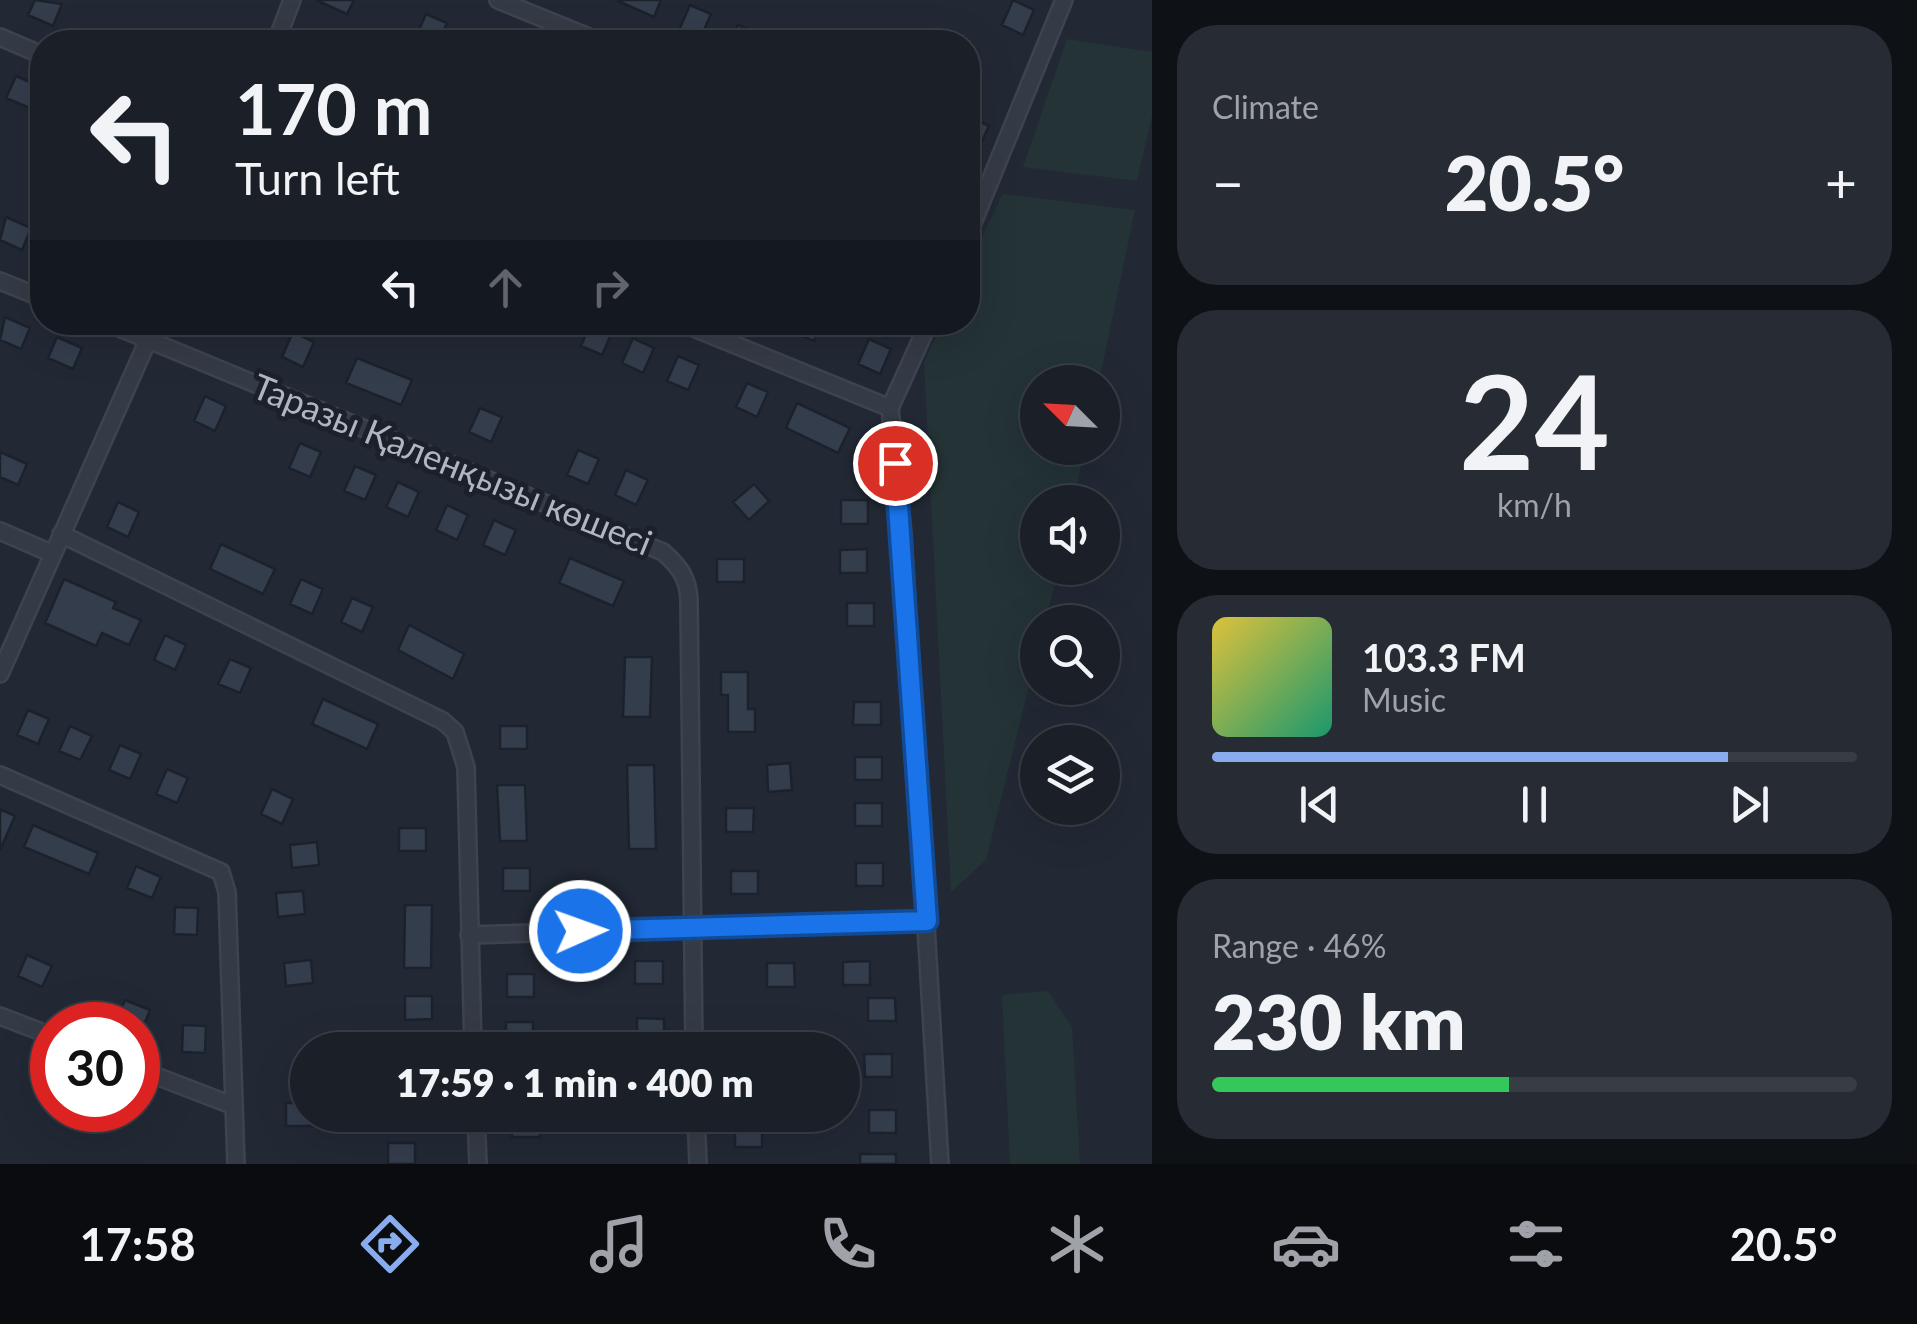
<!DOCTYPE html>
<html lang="en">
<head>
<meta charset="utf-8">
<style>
	:root { --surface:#1a1f28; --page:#272c34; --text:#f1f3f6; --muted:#9fa2a8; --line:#383d45; --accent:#89acee }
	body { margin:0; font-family:Lato,sans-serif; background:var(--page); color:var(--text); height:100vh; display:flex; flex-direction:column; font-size:38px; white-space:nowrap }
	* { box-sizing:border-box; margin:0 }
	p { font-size:32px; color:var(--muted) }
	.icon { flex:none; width:55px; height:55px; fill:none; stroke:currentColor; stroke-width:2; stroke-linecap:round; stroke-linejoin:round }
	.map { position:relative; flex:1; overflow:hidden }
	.sheet { display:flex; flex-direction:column; gap:25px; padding:25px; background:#0e1116; width:765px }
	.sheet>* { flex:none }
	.top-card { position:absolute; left:30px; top:30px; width:950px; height:305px; border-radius:40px; box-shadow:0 10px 40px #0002,0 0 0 2px var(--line); background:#1a1f28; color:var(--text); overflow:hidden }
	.needle { width:65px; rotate:294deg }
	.fabs { position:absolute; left:1020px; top:365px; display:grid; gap:20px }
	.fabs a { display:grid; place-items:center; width:100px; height:100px; border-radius:50%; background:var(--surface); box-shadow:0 10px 40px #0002,0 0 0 2px var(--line); font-size:50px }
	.speed { position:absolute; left:30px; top:1002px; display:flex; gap:20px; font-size:50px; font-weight:700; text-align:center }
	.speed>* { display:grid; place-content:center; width:130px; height:130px; border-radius:50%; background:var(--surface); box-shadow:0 10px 40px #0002,0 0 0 2px var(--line); line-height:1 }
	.speed .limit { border:15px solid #d22; background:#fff; color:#111 }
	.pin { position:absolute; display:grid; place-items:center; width:85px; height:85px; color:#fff; margin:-42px; border:5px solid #fff; border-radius:50%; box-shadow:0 2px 10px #0007 }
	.me { position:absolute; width:110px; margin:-55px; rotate:88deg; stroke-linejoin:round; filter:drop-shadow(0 0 8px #0008) }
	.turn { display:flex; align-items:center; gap:35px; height:210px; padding:0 40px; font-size:45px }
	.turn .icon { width:130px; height:130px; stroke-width:2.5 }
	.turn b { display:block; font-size:70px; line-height:85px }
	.lanes { display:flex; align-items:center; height:95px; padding:0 40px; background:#0003; justify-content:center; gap:50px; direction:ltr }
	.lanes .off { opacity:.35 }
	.big { font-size:75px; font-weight:800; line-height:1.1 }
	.sheet .tile { flex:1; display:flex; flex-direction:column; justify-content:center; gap:15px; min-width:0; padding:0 35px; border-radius:40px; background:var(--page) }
	.sheet .dial { align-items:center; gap:0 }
	.dial b { font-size:130px; line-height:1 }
	.song { display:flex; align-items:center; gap:30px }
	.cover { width:120px; height:120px; border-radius:15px; background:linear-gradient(135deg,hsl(50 70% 55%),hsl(160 70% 35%)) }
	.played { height:10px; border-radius:5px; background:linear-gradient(90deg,var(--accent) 80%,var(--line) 80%) }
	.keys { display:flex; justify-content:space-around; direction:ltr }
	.heat { display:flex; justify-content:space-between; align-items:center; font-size:55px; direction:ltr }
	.charge { height:15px; border-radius:8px; background:linear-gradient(90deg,#34c759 46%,var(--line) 0) }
	.trip { position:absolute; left:290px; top:1032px; width:570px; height:100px; border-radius:50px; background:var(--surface); box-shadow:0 10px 40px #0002,0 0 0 2px var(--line); font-weight:800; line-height:100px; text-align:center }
	.dock { display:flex; height:160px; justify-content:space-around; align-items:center; background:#0a0c10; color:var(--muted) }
	.dock .icon { width:70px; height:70px }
	.dock .on { color:var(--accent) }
	.dock b { font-size:45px; color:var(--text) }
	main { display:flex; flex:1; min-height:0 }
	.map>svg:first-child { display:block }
	.green { fill:#243336 }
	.building { fill:#343d4c; stroke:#1c222c; stroke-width:2.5 }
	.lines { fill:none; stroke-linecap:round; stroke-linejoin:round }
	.minor-casing { stroke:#3e444f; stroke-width:20 }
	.minor { stroke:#353b46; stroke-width:15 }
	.route-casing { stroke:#114b97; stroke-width:25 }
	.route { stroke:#1a73e8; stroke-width:18 }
	.labels { text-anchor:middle; stroke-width:10; stroke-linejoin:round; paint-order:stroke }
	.street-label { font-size:35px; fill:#afb6c2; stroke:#1b202a }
</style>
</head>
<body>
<main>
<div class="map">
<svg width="1152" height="1164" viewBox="0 0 1152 1164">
	<rect width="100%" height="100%" fill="#222935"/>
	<path class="green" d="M 1067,39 L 1152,52 L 1152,116 L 1137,181 L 1023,167 Z
		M 1002,194 L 1135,210 L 1099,382 L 1038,382 L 1038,448 L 1085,448 L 1073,502 L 1038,502 L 1038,568 L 1059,568 L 1045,622 L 1038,622 L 1037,653 L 986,860 L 951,892 L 924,362 L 942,323 L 968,322 L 968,268 Z
		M 1048,991 L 1072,1027 L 1080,1164 L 1010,1164 L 1002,995 Z"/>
	<path class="building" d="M 35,0 L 62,4 L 53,26 L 28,15 Z
		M 316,0 L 354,0 L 347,14 Z
		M 616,0 L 661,0 L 654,17 Z
		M 1013,0 L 1034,10 L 1023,35 L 1002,25 Z
		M 690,5 L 711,14 L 700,39 L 679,30 Z
		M 426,14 L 447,23 L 438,42 L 415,39 Z
		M 738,25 L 759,34 L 755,42 L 730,42 Z
		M 16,76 L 41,87 L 32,109 L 6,98 Z
		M 968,116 L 989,126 L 978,150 L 968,146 Z
		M 6,217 L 31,228 L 22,250 L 0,240 Z
		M 5,317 L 30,328 L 21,349 L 0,340 Z
		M 529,322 L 563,322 L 557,335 Z
		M 591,322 L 613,330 L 602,355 L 581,346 Z
		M 797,322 L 822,322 L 814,341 L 793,332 Z
		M 293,332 L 314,342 L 303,367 L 282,357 Z
		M 57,337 L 82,348 L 73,369 L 48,358 Z
		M 633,338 L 654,348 L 643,373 L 622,363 Z
		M 869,339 L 891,349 L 880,374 L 858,364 Z
		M 678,356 L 699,365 L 688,390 L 667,381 Z
		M 357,358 L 412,380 L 401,405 L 346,383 Z
		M 747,383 L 768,392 L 757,417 L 736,407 Z
		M 205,396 L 226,406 L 215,431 L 194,421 Z
		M 797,403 L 850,428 L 838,453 L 786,428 Z
		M 480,408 L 502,417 L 491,442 L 469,432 Z
		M 300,443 L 321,452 L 310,477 L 289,468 Z
		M 578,450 L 599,459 L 588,484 L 567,475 Z
		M 0,452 L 27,464 L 18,485 L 0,477 Z
		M 355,466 L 376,475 L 365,500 L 344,491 Z
		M 626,470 L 648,480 L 636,505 L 615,495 Z
		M 398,482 L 419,492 L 408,517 L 386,507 Z
		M 754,484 L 769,501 L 749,520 L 733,502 Z
		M 841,500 L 868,500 L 868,524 L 841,524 Z
		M 118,502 L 139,512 L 128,537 L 107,527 Z
		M 447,505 L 468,515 L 457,540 L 436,530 Z
		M 494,520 L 516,530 L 505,555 L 483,545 Z
		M 221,544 L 275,569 L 263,594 L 210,569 Z
		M 867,549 L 867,573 L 840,573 L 840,550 Z
		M 570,558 L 624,581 L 613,606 L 559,583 Z
		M 717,559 L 744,559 L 744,582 L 717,582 Z
		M 64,579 L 116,602 L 113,608 L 141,620 L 129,645 L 102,633 L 96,646 L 45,623 Z
		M 301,579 L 323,589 L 312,614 L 290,604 Z
		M 352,598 L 373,607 L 362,632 L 341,622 Z
		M 847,603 L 874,603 L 874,626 L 847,626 Z
		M 409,625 L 464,654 L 453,679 L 398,650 Z
		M 165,635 L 186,645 L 175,670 L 154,660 Z
		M 625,657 L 652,657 L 650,717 L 623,717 Z
		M 230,659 L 251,668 L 240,693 L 218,684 Z
		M 721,672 L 748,672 L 748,709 L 755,709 L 755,732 L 728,732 L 728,695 L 721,695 Z
		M 323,699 L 378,724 L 367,749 L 312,724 Z
		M 854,702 L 881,702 L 881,725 L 853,725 Z
		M 28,710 L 49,719 L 38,744 L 17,735 Z
		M 70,726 L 92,736 L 80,760 L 59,751 Z
		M 500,726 L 527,726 L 527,749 L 500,749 Z
		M 120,745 L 141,754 L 130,779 L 109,770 Z
		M 855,757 L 882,757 L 882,780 L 855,780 Z
		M 790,763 L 792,790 L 768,792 L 767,765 Z
		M 627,765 L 654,765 L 656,849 L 629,849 Z
		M 167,769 L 188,778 L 177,803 L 156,794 Z
		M 497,785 L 525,785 L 527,841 L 500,841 Z
		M 272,789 L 293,799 L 282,824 L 261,814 Z
		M 855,803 L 882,803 L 882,826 L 855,826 Z
		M 726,808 L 754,808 L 753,832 L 726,832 Z
		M 0,809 L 15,816 L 0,850 Z
		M 33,825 L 98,853 L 89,874 L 24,847 Z
		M 399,828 L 426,828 L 426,851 L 399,851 Z
		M 317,842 L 319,865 L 292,868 L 290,845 Z
		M 856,863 L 883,863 L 883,886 L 856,886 Z
		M 136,866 L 161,877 L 152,898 L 127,888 Z
		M 503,868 L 530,868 L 530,891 L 503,891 Z
		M 731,871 L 758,871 L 758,894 L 731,894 Z
		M 303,891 L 305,914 L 278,917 L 276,893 Z
		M 405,905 L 432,905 L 431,968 L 404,968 Z
		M 175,907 L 198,908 L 197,935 L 174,934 Z
		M 27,955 L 52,966 L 42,987 L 18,976 Z
		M 311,960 L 313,983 L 286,986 L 284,963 Z
		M 635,961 L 663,961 L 663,984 L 635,984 Z
		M 870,961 L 870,985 L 843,985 L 843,962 Z
		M 767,963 L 794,963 L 795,987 L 767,987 Z
		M 507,974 L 534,974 L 534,997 L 507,997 Z
		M 405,996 L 432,996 L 432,1019 L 405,1020 Z
		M 868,998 L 895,998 L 896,1021 L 868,1021 Z
		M 125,1000 L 150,1010 L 144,1025 L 116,1021 Z
		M 637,1018 L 664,1019 L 664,1042 L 637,1042 Z
		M 506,1022 L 533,1022 L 533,1046 L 506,1046 Z
		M 183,1025 L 206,1026 L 205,1053 L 182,1052 Z
		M 864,1054 L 892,1054 L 892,1077 L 865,1077 Z
		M 286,1103 L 308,1103 L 314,1126 L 286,1126 Z
		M 869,1110 L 896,1110 L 896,1133 L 869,1133 Z
		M 512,1115 L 540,1115 L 540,1137 L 512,1137 Z
		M 735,1124 L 762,1124 L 762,1147 L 735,1147 Z
		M 388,1143 L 415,1143 L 415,1164 L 388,1164 Z
		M 860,1154 L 896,1154 L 896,1164 L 860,1164 Z"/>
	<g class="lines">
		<defs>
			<path id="minor" d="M 498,0 L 601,42
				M 0,37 L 42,55
				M 276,42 L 292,0
				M 968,235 L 1064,0
				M 0,281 L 42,298
				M 105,322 L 663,552 C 680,567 688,578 689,600 L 694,1050
				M 679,322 L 890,408
				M 929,322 L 890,408 L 903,534 L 940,1164
				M 0,531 L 53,554
				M 61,534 L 443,721 L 455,732 L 466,767 L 473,1050
				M 0,674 L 156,322
				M 0,775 L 221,872 L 227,892 L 236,1164
				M 469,935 L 927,921
				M 0,1016 L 52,1036
				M 138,1069 L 234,1106
				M 476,1115 L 478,1164
				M 696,1115 L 698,1164"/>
		</defs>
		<use href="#minor" class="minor-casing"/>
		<use href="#minor" class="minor"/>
	</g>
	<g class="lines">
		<defs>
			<path id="route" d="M 580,931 L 927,921 L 895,463"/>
		</defs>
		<use href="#route" class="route-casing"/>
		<use href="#route" class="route"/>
	</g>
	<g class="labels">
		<g class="street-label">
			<text transform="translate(452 465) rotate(22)" y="12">Таразы Қаленқызы көшесі</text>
		</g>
	</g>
</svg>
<div class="fabs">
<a><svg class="needle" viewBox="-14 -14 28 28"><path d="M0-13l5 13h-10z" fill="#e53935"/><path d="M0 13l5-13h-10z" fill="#9fa2a8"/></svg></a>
<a><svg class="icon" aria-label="sound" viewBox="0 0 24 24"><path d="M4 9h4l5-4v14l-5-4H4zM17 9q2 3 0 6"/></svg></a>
<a><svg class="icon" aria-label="search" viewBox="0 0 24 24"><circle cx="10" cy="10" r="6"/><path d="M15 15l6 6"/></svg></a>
<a><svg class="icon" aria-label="layers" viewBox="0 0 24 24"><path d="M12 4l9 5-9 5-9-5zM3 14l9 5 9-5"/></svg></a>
</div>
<div class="speed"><div class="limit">30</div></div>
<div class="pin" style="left:895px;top:463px;background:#d93025"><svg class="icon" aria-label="arrive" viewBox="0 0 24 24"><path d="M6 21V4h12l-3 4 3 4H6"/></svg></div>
<svg class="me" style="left:580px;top:931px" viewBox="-20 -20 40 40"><circle r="17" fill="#1a73e8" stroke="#fff" stroke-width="3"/><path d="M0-11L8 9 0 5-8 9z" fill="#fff"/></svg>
<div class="trip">17:59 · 1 min · 400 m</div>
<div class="top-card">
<div class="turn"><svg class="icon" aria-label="left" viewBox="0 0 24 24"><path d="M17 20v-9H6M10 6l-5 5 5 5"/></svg><div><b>170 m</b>Turn left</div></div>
<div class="lanes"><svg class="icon" aria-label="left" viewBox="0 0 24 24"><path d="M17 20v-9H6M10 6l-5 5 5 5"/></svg><svg class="icon off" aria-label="ahead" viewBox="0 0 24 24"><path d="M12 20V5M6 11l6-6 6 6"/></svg><svg class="icon off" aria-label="right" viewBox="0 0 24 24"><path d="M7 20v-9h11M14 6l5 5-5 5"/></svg></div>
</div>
</div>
<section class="sheet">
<div class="tile"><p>Climate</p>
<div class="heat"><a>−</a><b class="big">20.5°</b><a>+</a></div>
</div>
<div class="tile dial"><b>24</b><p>km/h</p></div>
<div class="tile">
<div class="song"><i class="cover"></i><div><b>103.3 FM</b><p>Music</p></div></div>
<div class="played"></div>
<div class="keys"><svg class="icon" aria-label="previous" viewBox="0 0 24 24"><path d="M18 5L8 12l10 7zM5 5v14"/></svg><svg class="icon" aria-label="pause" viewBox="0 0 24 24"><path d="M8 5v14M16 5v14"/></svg><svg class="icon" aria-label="next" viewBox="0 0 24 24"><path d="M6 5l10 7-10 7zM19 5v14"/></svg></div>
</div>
<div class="tile"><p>Range · 46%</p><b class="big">230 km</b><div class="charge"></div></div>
</section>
</main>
<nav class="dock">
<b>17:58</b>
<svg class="icon on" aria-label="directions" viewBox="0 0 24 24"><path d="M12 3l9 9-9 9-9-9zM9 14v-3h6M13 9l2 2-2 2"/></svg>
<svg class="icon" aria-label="music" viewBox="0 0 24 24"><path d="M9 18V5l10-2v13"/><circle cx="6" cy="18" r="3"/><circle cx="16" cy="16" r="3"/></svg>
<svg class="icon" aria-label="phone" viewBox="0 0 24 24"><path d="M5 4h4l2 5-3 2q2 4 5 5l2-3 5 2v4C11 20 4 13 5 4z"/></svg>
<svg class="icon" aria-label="climate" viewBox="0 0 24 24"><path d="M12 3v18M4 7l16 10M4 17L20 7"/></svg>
<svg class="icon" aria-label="car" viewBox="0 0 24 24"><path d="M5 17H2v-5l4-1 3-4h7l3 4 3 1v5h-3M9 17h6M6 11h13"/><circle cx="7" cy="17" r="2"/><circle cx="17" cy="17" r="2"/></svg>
<svg class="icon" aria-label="filters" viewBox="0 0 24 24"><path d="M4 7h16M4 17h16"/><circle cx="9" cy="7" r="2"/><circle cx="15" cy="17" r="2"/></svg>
<b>20.5°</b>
</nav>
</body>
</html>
